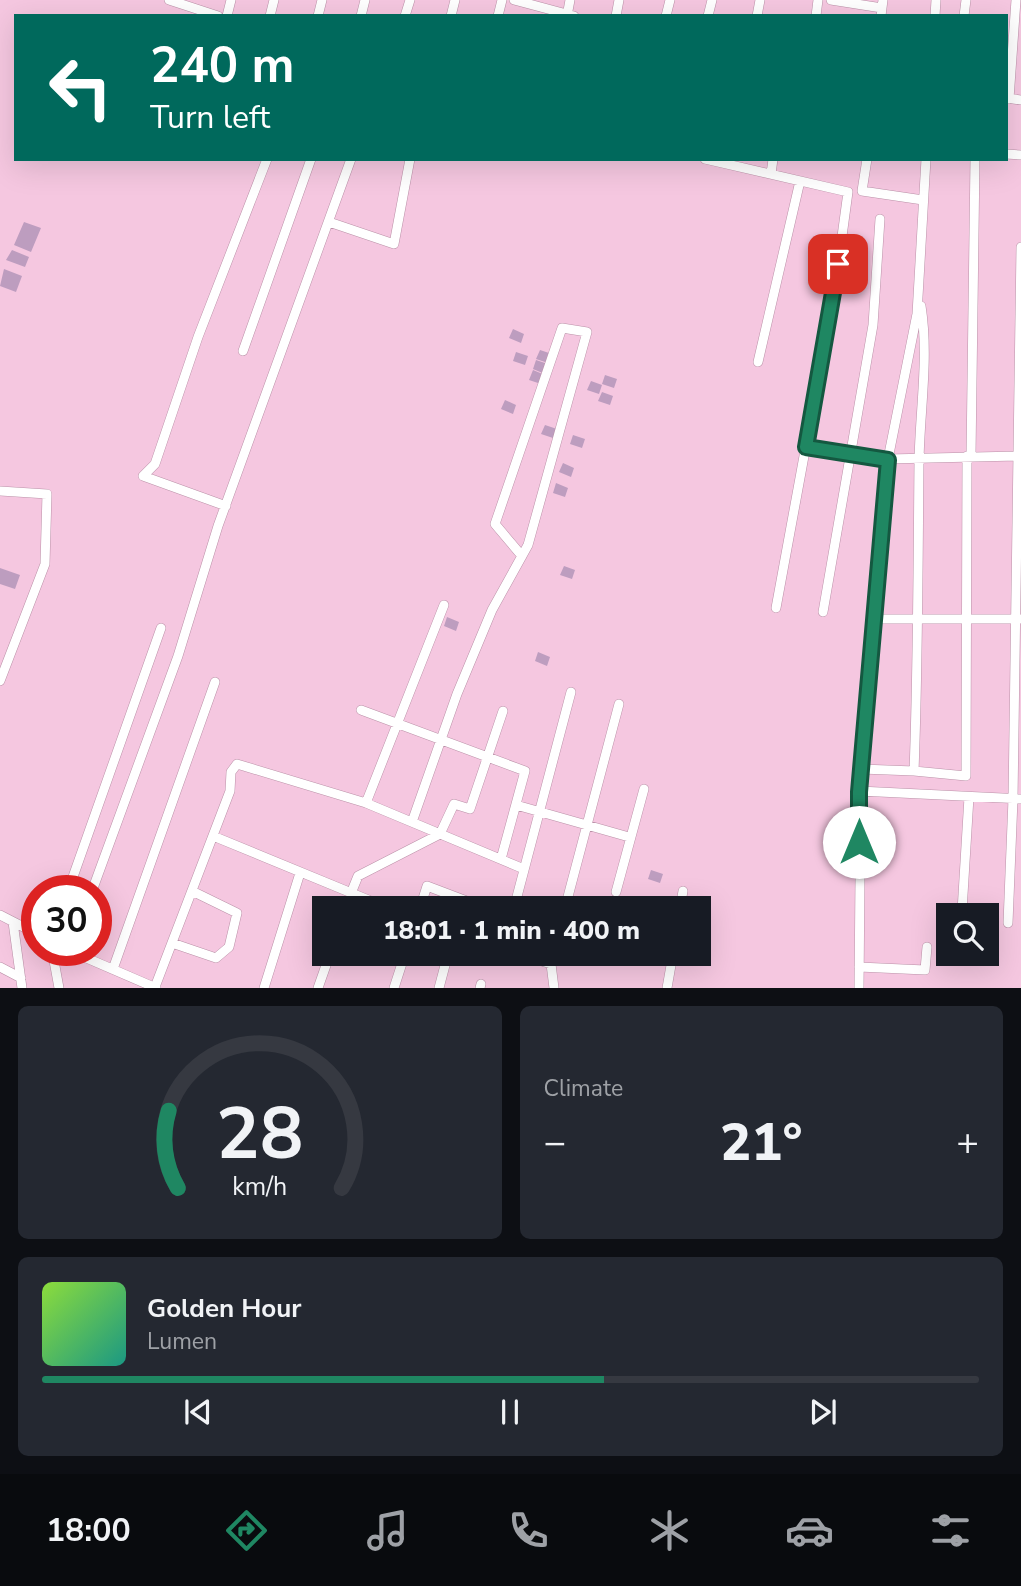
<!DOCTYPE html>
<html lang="en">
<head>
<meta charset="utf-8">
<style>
	:root { --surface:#171b24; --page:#242831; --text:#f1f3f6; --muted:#9ea1a6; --line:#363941; --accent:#1f8762 }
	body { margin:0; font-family:"Nunito Sans",sans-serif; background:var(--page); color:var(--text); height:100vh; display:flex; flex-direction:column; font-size:26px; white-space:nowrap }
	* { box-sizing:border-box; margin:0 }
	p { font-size:23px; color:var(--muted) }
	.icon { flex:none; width:38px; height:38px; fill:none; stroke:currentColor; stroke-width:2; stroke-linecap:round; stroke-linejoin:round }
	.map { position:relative; height:988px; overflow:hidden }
	.side { display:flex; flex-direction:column; gap:18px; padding:18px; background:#0d0f14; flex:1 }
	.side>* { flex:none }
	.guide { position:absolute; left:14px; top:14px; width:994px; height:147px; border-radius:0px; box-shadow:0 7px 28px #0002; background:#00695c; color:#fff; overflow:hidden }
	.controls { position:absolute; left:936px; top:903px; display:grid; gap:14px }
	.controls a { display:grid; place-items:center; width:63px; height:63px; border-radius:0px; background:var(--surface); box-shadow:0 7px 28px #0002; font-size:35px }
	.speed { position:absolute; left:21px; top:875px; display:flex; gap:14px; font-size:35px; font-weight:700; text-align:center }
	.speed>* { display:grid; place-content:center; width:91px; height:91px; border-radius:50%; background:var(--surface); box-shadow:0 7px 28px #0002; line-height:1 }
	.speed .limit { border:10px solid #d22; background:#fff; color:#111 }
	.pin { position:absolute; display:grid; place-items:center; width:60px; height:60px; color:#fff; margin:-30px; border-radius:14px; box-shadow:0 4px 10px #0006 }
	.me { position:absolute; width:77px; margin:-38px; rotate:0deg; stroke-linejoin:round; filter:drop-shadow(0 0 5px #0008) }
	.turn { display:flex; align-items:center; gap:24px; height:147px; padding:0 21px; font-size:32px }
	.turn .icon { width:91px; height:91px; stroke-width:2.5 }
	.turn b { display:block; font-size:49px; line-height:60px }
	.big { font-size:52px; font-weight:800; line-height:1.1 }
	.side .widget { flex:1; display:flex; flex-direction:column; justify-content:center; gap:10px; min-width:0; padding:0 24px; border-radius:10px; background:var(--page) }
	.side .dial { align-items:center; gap:0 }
	.dial svg { height:182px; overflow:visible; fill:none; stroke:var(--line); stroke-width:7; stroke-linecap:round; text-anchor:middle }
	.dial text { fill:var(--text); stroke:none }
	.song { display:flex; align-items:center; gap:21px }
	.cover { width:84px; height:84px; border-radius:10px; background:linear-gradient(135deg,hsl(90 70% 55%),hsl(170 70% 35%)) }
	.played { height:7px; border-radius:4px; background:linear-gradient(90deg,var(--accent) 60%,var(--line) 60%) }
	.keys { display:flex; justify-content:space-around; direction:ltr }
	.heat { display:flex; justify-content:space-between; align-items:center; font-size:38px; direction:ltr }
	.side .tiles { flex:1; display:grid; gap:18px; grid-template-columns:1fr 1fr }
	.widget:last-child { grid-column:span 2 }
	.trip { position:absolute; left:312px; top:896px; width:399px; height:70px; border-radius:0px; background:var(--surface); box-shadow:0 7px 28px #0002; font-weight:800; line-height:70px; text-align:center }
	.menu { display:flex; height:112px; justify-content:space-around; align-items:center; background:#090b0e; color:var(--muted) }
	.menu .icon { width:49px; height:49px }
	.menu .selected { color:var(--accent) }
	.menu b { font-size:32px; color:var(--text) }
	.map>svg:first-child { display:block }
	.building { fill:#bd9dbf }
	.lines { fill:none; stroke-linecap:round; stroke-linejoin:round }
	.minor-casing { stroke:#bb91a8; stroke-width:10 }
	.minor { stroke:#fff; stroke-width:9 }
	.route-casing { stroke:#145840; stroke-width:18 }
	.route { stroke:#1f8762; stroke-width:12 }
</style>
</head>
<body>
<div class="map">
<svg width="1021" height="988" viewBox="0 0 1021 988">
	<rect width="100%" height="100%" fill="#f5c7e0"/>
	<path class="building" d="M 24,222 L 41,228 L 31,252 L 14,245 Z
		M 12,250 L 29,257 L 25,267 L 6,260 Z
		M 4,269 L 22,276 L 16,292 L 0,286 Z
		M 513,329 L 524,334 L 521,343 L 509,338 Z
		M 540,350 L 552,354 L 548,363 L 536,359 Z
		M 516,352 L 528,356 L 525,365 L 513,361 Z
		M 536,360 L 548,364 L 545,374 L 533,369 Z
		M 533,370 L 545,375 L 541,384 L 529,380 Z
		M 605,375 L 617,379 L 614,388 L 602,384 Z
		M 591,381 L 602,385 L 599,394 L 587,390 Z
		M 602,392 L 613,396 L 610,405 L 598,401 Z
		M 505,400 L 516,405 L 513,414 L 501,409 Z
		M 545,425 L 557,429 L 553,438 L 541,434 Z
		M 573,435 L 585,439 L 582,448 L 570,444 Z
		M 563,463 L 574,468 L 571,477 L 559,472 Z
		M 556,483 L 568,488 L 565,497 L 553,493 Z
		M 564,566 L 575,570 L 572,579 L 560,575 Z
		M 0,568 L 20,575 L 15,589 L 0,584 Z
		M 447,617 L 459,622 L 456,631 L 444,626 Z
		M 538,652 L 550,657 L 547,666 L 535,661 Z
		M 651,870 L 663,874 L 660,883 L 648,879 Z"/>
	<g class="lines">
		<defs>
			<path id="minor" d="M 169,0 L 218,16
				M 514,0 L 574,16
				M 831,0 L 882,8
				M 227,16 L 231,0
				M 270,16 L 274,0
				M 318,16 L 322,0
				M 361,16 L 365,0
				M 405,16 L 410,0
				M 451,16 L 455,0
				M 498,16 L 502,0
				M 567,16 L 570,0
				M 616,16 L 619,0
				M 666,16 L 670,0
				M 708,16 L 712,0
				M 757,16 L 760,0
				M 816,16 L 818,0
				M 881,16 L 883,0
				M 935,16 L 936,0
				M 964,16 L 966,0
				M 1006,98 L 1021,100
				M 1009,99 L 1016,0
				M 1006,154 L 1021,155
				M 705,159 L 848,192 L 835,288 L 776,608
				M 867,159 L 862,191 L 923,200
				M 771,174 L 773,159
				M 329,222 L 394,244 L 410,159
				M 243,351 L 311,159
				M 758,362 L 800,181
				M 805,447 L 888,459 L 1020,456
				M 971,456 L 975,159
				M 0,491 L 47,494 L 45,564 L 0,681
				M 226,506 L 143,476 L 155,464 L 198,337 L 267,159
				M 823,612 L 873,325 L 880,219
				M 873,619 L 1021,619
				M 361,710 L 525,771 L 501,859
				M 861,769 L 914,771 C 918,668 918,564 919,461 C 920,409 929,357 921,306
				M 914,771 L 966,776 L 967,456
				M 859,791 L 1021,799
				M 366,803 L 444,605
				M 516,805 L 629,837
				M 412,822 L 457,694 L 492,610 L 528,545 L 587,332 L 562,328 L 495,524 L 522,556
				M 213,836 L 388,908
				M 68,891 L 161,628
				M 92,891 L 178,656 L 218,526 L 351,159
				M 616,892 L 644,789
				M 345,908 L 358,876 L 440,834 L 454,804 L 470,809 L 503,711
				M 420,908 L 427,886 L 485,908
				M 514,908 L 571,692
				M 565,908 L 619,704
				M 680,908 L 683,891
				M 962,911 L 969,797
				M 0,915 L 37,934
				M 13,922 L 22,988
				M 1008,923 L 1013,799 L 1021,247
				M 172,943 L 216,958 L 229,947 L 237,913 L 192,891
				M 52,950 L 59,988
				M 68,950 L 156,988
				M 520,954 L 551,964 L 554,954
				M 551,964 L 554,988
				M 0,967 L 21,978
				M 859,967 L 925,970 L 927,947
				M 113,969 L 215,682
				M 155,987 L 230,791 L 231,772 L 237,764 L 366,803 L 524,869
				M 264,988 L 300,873
				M 318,988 L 330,954
				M 394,988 L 405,954
				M 439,988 L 448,954
				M 480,988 L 481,984
				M 667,988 L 673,954
				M 859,988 L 861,769 L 885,474 L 917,314 L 926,159"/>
		</defs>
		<use href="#minor" class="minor-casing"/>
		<use href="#minor" class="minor"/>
	</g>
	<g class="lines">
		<defs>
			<path id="route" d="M 838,264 L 806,447 L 888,460 L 859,792 L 859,842"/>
		</defs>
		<use href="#route" class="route-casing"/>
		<use href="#route" class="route"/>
	</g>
</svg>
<div class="controls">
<a><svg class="icon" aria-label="search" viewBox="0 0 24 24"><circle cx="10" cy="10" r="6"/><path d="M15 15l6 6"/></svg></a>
</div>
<div class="speed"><div class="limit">30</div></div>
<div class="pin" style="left:838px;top:264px;background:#d93025"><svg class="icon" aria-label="arrive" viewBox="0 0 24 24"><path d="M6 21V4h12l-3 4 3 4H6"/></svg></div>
<svg class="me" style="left:859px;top:842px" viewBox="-20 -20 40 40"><circle r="19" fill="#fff"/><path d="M0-13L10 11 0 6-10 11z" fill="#1f8762"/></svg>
<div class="trip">18:01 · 1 min · 400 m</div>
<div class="guide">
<div class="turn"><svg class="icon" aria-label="left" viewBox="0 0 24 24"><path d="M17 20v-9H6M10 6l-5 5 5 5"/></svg><div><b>240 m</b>Turn left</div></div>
</div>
</div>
<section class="side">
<div class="tiles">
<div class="widget dial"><svg viewBox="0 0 100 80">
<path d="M14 69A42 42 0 1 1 86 69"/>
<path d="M14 69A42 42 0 0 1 10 35" stroke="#1f8762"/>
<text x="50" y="56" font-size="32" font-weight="700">28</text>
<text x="50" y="72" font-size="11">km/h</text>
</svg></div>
<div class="widget"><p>Climate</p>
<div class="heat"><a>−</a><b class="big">21°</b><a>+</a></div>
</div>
<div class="widget">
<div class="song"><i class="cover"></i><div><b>Golden Hour</b><p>Lumen</p></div></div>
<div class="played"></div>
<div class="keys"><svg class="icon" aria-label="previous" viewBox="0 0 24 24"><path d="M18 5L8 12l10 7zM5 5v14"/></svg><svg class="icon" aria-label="pause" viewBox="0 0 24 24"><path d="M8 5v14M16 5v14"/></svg><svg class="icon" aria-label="next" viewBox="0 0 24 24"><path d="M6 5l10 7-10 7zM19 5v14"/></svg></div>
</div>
</div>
</section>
<nav class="menu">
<b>18:00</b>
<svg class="icon selected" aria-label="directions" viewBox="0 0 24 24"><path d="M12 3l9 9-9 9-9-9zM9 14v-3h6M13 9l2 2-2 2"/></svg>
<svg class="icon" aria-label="music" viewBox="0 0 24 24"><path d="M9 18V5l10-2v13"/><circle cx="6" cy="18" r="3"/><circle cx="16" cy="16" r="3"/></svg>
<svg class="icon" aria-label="phone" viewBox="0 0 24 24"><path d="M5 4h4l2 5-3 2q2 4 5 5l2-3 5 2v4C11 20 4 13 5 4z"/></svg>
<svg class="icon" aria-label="climate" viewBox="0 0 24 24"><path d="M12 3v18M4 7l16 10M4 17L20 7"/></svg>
<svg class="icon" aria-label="car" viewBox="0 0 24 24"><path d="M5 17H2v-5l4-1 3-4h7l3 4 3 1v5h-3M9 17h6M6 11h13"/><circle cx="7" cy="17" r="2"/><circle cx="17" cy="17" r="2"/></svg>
<svg class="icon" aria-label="filters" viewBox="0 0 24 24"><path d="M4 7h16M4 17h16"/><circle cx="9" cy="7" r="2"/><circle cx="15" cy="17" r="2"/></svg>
</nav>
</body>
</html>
